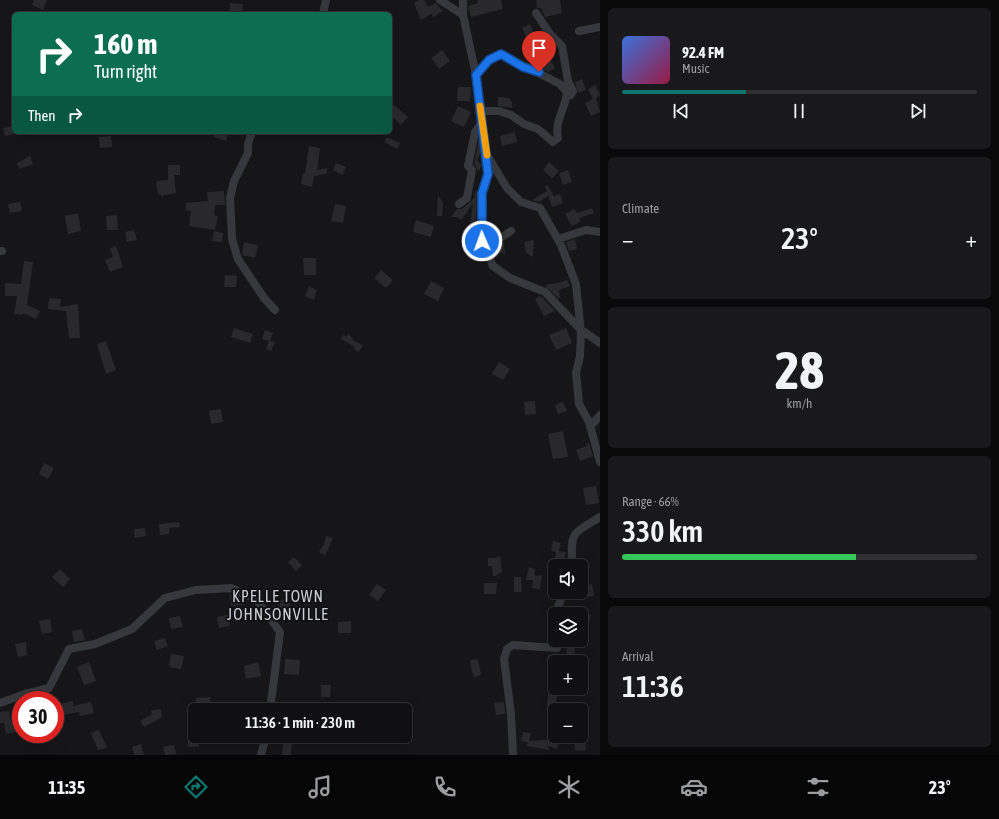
<!DOCTYPE html>
<html lang="en">
<head>
<meta charset="utf-8">
<style>
	:root { --surface:#101012; --page:#19191b; --text:#f1f3f6; --muted:#9c9d9f; --line:#303032; --accent:#0f766e }
	body { margin:0; font-family:"Asap Condensed",sans-serif; background:var(--page); color:var(--text); height:100vh; display:flex; flex-direction:column; font-size:15px; white-space:nowrap }
	* { box-sizing:border-box; margin:0 }
	p { font-size:13px; color:var(--muted) }
	.icon { flex:none; width:22px; height:22px; fill:none; stroke:currentColor; stroke-width:2; stroke-linecap:round; stroke-linejoin:round }
	.map { position:relative; flex:1; overflow:hidden }
	.panel { display:flex; flex-direction:column; gap:8px; padding:8px; background:#09090a; width:399px }
	.panel>* { flex:none }
	.hud { position:absolute; left:12px; top:12px; width:380px; height:122px; border-radius:6px; box-shadow:0 4px 16px #0002,0 0 0 1px var(--line); background:#0b6e4f; color:#fff; overflow:hidden }
	.controls { position:absolute; left:548px; top:559px; display:grid; gap:8px }
	.controls a { display:grid; place-items:center; width:40px; height:40px; border-radius:6px; background:var(--surface); box-shadow:0 4px 16px #0002,0 0 0 1px var(--line); font-size:20px }
	.speed { position:absolute; left:12px; top:691px; display:flex; gap:8px; font-size:20px; font-weight:700; text-align:center }
	.speed>* { display:grid; place-content:center; width:52px; height:52px; border-radius:50%; background:var(--surface); box-shadow:0 4px 16px #0002,0 0 0 1px var(--line); line-height:1 }
	.speed .limit { border:6px solid #d22; background:#fff; color:#111 }
	.pin { position:absolute; display:grid; place-items:center; width:34px; height:34px; color:#fff; margin:-41px -17px; border-radius:50% 50% 50% 0; rotate:-45deg; box-shadow:0 0 4px #0007 }
	.pin .icon { rotate:45deg }
	.me { position:absolute; width:44px; margin:-22px; rotate:358deg; stroke-linejoin:round; filter:drop-shadow(0 0 3px #0008) }
	.turn { display:flex; align-items:center; gap:14px; height:84px; padding:0 16px; font-size:18px }
	.turn .icon { width:52px; height:52px; stroke-width:2.5 }
	.turn b { display:block; font-size:28px; line-height:34px }
	.then { display:flex; align-items:center; height:38px; padding:0 16px; background:#0003; gap:8px; font-size:15px }
	.big { font-size:30px; font-weight:600; line-height:1.1 }
	.panel .card { flex:1; display:flex; flex-direction:column; justify-content:center; gap:6px; min-width:0; padding:0 14px; border-radius:6px; background:var(--page) }
	.panel .dial { align-items:center; gap:0 }
	.dial b { font-size:52px; line-height:1 }
	.song { display:flex; align-items:center; gap:12px }
	.cover { width:48px; height:48px; border-radius:6px; background:linear-gradient(135deg,hsl(220 70% 55%),hsl(340 70% 35%)) }
	.played { height:4px; border-radius:2px; background:linear-gradient(90deg,var(--accent) 35%,var(--line) 35%) }
	.keys { display:flex; justify-content:space-around; direction:ltr }
	.heat { display:flex; justify-content:space-between; align-items:center; font-size:22px; direction:ltr }
	.charge { height:6px; border-radius:3px; background:linear-gradient(90deg,#34c759 66%,var(--line) 0) }
	.trip { position:absolute; left:188px; top:703px; width:224px; height:40px; border-radius:6px; background:var(--surface); box-shadow:0 4px 16px #0002,0 0 0 1px var(--line); font-weight:600; line-height:40px; text-align:center }
	.tabs { display:flex; height:64px; justify-content:space-around; align-items:center; background:#060607; color:var(--muted) }
	.tabs .icon { width:28px; height:28px }
	.tabs .current { color:var(--accent) }
	.tabs b { font-size:18px; color:var(--text) }
	main { display:flex; flex:1; min-height:0 }
	.map>svg:first-child { display:block }
	.building { fill:#29292c }
	.lines { fill:none; stroke-linecap:round; stroke-linejoin:round }
	.minor { stroke:#37383d; stroke-width:8 }
	.route-casing { stroke:#114b97; stroke-width:10 }
	.route { stroke:#1a73e8; stroke-width:7 }
	.slow { stroke:#f59e0b; stroke-width:7 }
	.labels { text-anchor:middle; stroke-width:4; stroke-linejoin:round; paint-order:stroke }
	.quarter-label { font-size:16px; letter-spacing:1px; fill:#c9ccd4; stroke:#111113 }
</style>
</head>
<body>
<main>
<div class="map">
<svg width="600" height="755" viewBox="0 0 600 755">
	<rect width="100%" height="100%" fill="#161618"/>
	<path class="building" d="M 34,0 L 47,0 L 43,10 L 32,5 Z
		M 419,0 L 424,0 L 428,7 L 436,3 L 443,11 L 433,17 L 431,14 L 421,20 L 414,3 Z
		M 477,0 L 501,0 L 503,9 L 471,17 L 468,6 L 478,3 Z
		M 536,0 L 560,0 L 562,13 L 545,17 L 541,8 L 537,8 Z
		M 230,3 L 243,4 L 242,14 L 229,14 Z
		M 530,24 L 534,33 L 526,37 L 522,28 Z
		M 442,50 L 450,61 L 439,69 L 431,58 Z
		M 549,57 L 555,68 L 548,72 L 541,68 L 538,63 Z
		M 582,79 L 586,90 L 578,93 L 575,82 Z
		M 595,85 L 600,95 L 596,98 L 600,112 L 591,116 L 585,103 L 593,99 L 588,89 Z
		M 458,87 L 471,87 L 470,101 L 457,101 Z
		M 498,97 L 509,98 L 512,102 L 512,108 L 498,106 Z
		M 394,105 L 408,117 L 401,125 L 390,115 L 390,110 Z
		M 458,106 L 471,112 L 464,127 L 451,121 Z
		M 14,126 L 14,134 L 5,136 L 3,128 Z
		M 216,132 L 229,132 L 226,141 L 214,137 Z
		M 515,132 L 517,142 L 502,146 L 500,136 Z
		M 111,136 L 112,147 L 100,148 L 99,137 Z
		M 387,137 L 400,143 L 397,149 L 384,142 Z
		M 479,139 L 481,151 L 477,161 L 482,164 L 479,171 L 474,164 Z
		M 309,146 L 320,148 L 317,170 L 327,168 L 327,174 L 314,176 L 312,187 L 301,184 L 303,173 L 305,173 Z
		M 30,156 L 33,164 L 19,169 L 17,163 Z
		M 549,162 L 559,171 L 552,178 L 543,170 Z
		M 336,163 L 346,167 L 342,175 L 333,170 Z
		M 168,165 L 180,165 L 180,175 L 174,175 L 176,193 L 161,196 L 161,194 L 158,194 L 156,181 L 168,180 Z
		M 568,170 L 572,182 L 563,185 L 559,173 Z
		M 547,185 L 554,196 L 560,194 L 563,203 L 552,207 L 548,196 L 539,202 L 532,200 L 547,191 L 545,186 Z
		M 224,191 L 225,205 L 215,205 L 214,215 L 218,216 L 215,230 L 189,226 L 191,211 L 186,211 L 186,203 L 208,201 L 207,192 Z
		M 475,191 L 477,191 L 476,226 L 470,224 L 473,204 L 461,220 L 457,217 L 451,217 L 457,209 L 462,209 L 470,202 L 474,198 Z
		M 438,195 L 443,203 L 442,216 L 437,216 Z
		M 20,202 L 22,211 L 10,213 L 8,204 Z
		M 335,204 L 346,206 L 343,223 L 331,221 Z
		M 592,208 L 594,213 L 579,218 L 581,221 L 572,226 L 565,214 L 574,209 L 577,213 Z
		M 78,213 L 81,231 L 68,234 L 65,216 Z
		M 117,215 L 118,230 L 107,230 L 106,216 Z
		M 416,220 L 434,226 L 431,237 L 413,232 Z
		M 134,230 L 137,240 L 127,242 L 125,232 Z
		M 214,231 L 223,233 L 222,242 L 212,241 Z
		M 470,232 L 476,238 L 474,241 L 474,248 L 468,249 L 467,241 L 464,238 Z
		M 575,239 L 577,249 L 569,251 L 566,242 Z
		M 534,240 L 533,257 L 526,253 L 524,242 Z
		M 244,242 L 258,245 L 255,258 L 242,255 Z
		M 504,242 L 505,253 L 494,254 L 493,244 Z
		M 116,246 L 123,267 L 110,272 L 105,260 L 113,257 L 110,248 Z
		M 303,258 L 316,258 L 316,275 L 304,275 Z
		M 24,261 L 33,262 L 27,305 L 40,311 L 36,319 L 23,313 L 23,315 L 14,314 L 17,296 L 5,296 L 5,283 L 21,284 Z
		M 381,270 L 393,280 L 386,288 L 374,278 Z
		M 225,275 L 237,276 L 236,287 L 224,287 Z
		M 567,280 L 570,286 L 559,290 L 560,298 L 558,298 L 545,286 L 545,285 L 557,283 Z
		M 431,281 L 444,288 L 438,301 L 424,294 Z
		M 309,286 L 317,290 L 314,300 L 305,296 Z
		M 540,296 L 542,297 L 555,311 L 544,316 L 535,299 Z
		M 49,298 L 61,299 L 60,307 L 78,304 L 80,338 L 69,338 L 66,311 L 48,309 Z
		M 234,328 L 253,334 L 250,343 L 231,337 Z
		M 566,328 L 572,343 L 556,350 L 549,335 Z
		M 265,330 L 273,333 L 270,341 L 275,342 L 271,351 L 266,349 L 269,341 L 262,339 Z
		M 348,334 L 353,338 L 352,340 L 363,345 L 359,352 L 354,350 L 355,347 L 341,339 L 343,335 L 346,337 Z
		M 106,341 L 116,370 L 106,374 L 97,344 Z
		M 499,362 L 510,369 L 503,380 L 492,374 Z
		M 535,401 L 536,414 L 525,415 L 524,402 Z
		M 563,402 L 567,411 L 558,414 L 555,405 Z
		M 221,409 L 223,422 L 211,424 L 209,411 Z
		M 563,431 L 568,457 L 553,459 L 548,434 Z
		M 589,443 L 593,456 L 580,461 L 576,450 L 587,446 L 586,444 Z
		M 44,463 L 54,468 L 48,479 L 39,474 Z
		M 596,486 L 599,503 L 586,505 L 583,488 Z
		M 179,522 L 180,527 L 169,528 L 169,534 L 160,535 L 159,524 Z
		M 145,528 L 146,536 L 135,538 L 134,529 Z
		M 326,536 L 333,538 L 325,556 L 319,552 L 324,544 Z
		M 553,541 L 561,543 L 559,551 L 566,552 L 564,562 L 555,561 L 556,552 L 551,551 Z
		M 500,556 L 502,572 L 493,577 L 492,566 L 488,566 L 488,558 L 495,558 Z
		M 294,557 L 302,565 L 296,571 L 288,562 Z
		M 529,567 L 535,569 L 535,576 L 542,575 L 540,589 L 532,588 L 533,580 L 526,580 Z
		M 60,569 L 70,579 L 63,587 L 52,577 Z
		M 587,576 L 587,585 L 592,584 L 594,596 L 584,597 L 581,577 Z
		M 514,577 L 521,577 L 522,592 L 514,592 Z
		M 484,583 L 497,583 L 496,594 L 484,594 Z
		M 377,584 L 386,590 L 378,601 L 369,595 Z
		M 230,594 L 243,599 L 243,605 L 231,606 Z
		M 286,598 L 291,606 L 282,611 L 278,602 Z
		M 581,613 L 591,615 L 589,624 L 581,623 Z
		M 228,615 L 230,626 L 219,628 L 217,617 Z
		M 180,616 L 183,627 L 171,629 L 169,618 Z
		M 50,619 L 52,632 L 42,634 L 39,621 Z
		M 351,621 L 351,633 L 338,633 L 338,622 Z
		M 82,629 L 85,640 L 74,642 L 72,631 Z
		M 165,638 L 168,646 L 157,650 L 154,641 Z
		M 568,641 L 575,642 L 574,662 L 565,662 Z
		M 26,642 L 27,655 L 18,657 L 15,644 Z
		M 171,654 L 184,656 L 181,669 L 169,667 Z
		M 548,655 L 557,655 L 555,667 L 548,667 Z
		M 285,659 L 300,660 L 299,675 L 284,674 Z
		M 478,659 L 481,674 L 475,678 L 472,672 L 470,660 Z
		M 89,662 L 96,681 L 84,685 L 77,667 Z
		M 258,662 L 261,676 L 246,679 L 244,666 Z
		M 321,685 L 331,685 L 330,697 L 321,697 Z
		M 548,694 L 557,696 L 555,707 L 547,706 Z
		M 210,697 L 211,710 L 196,710 L 196,698 Z
		M 73,701 L 73,706 L 91,702 L 94,713 L 80,716 L 79,712 L 63,715 L 55,719 L 55,705 Z
		M 504,702 L 505,714 L 496,715 L 494,703 Z
		M 161,709 L 162,717 L 144,727 L 140,721 L 152,714 L 151,710 Z
		M 9,711 L 11,721 L 14,720 L 16,732 L 6,734 L 4,723 L 0,723 L 0,712 Z
		M 99,730 L 107,748 L 98,750 L 91,733 Z
		M 523,732 L 531,733 L 529,741 L 547,740 L 549,734 L 557,737 L 556,742 L 559,744 L 557,749 L 548,746 L 549,750 L 527,746 L 528,742 L 521,741 Z
		M 188,736 L 199,736 L 199,747 L 188,747 Z
		M 575,740 L 586,741 L 585,751 L 574,750 Z
		M 283,742 L 292,742 L 291,755 L 282,755 Z
		M 141,744 L 144,755 L 134,755 L 132,747 Z
		M 174,745 L 176,754 L 165,755 L 163,747 Z"/>
	<g class="lines">
		<path class="minor" d="M 440,0 L 463,15 L 463,0
			M 536,13 L 550,34 L 562,46 L 568,81 L 573,91 L 571,95 L 567,92
			M 323,14 L 326,0
			M 463,15 L 476,75 L 487,155 L 507,188 L 521,202 L 540,208 L 561,245 L 576,284 L 581,333 L 580,356 L 576,373 L 579,404 L 589,422 L 600,462
			M 579,31 L 600,27
			M 476,75 L 489,61 L 501,54 L 560,84 L 567,92 C 566,108 554,121 558,138 L 553,142 L 538,129 L 524,124 L 511,115 L 499,111 L 481,111
			M 252,132 L 248,144 L 248,153 L 234,181 L 230,198 L 232,239 L 238,259 L 264,298 L 275,310
			M 487,158 L 488,174 L 482,193 L 482,241 L 493,266 L 510,278 L 545,292 L 580,329 L 600,343
			M 459,204 L 467,198 L 472,170 L 468,166 L 475,132 L 482,122
			M 558,239 L 586,230 L 600,232
			M 482,241 L 502,237 L 511,231
			M 0,251 L 2,251
			M 590,427 L 600,415
			M 572,566 C 571,531 571,535 600,517
			M 555,614 L 564,592
			M 0,703 L 25,694 L 49,688 L 69,649 L 95,644 L 132,629 L 165,598 L 196,590 L 231,588 L 256,599 L 280,632 L 270,710
			M 261,755 L 266,736
			M 513,755 L 511,714 L 504,659 L 507,649 L 513,645 L 557,648 L 558,640"/>
	</g>
	<g class="lines">
		<defs>
			<path id="route" d="M 482,241 L 482,193 L 488,174 L 476,75 L 489,60 L 501,54 L 523,67 L 539,72"/>
		</defs>
		<use href="#route" class="route-casing"/>
		<use href="#route" class="route"/>
		<path class="slow" d="M 480,106 L 487,155"/>
	</g>
	<g class="labels">
		<g class="quarter-label">
			<text x="278" y="602">KPELLE TOWN<tspan x="278" dy="18">JOHNSONVILLE</tspan></text>
		</g>
	</g>
</svg>
<div class="controls">
<a><svg class="icon" aria-label="sound" viewBox="0 0 24 24"><path d="M4 9h4l5-4v14l-5-4H4zM17 9q2 3 0 6"/></svg></a>
<a><svg class="icon" aria-label="layers" viewBox="0 0 24 24"><path d="M12 4l9 5-9 5-9-5zM3 14l9 5 9-5"/></svg></a>
<a>+</a>
<a>−</a>
</div>
<div class="speed"><div class="limit">30</div></div>
<div class="pin" style="left:539px;top:72px;background:#d93025"><svg class="icon" aria-label="arrive" viewBox="0 0 24 24"><path d="M6 21V4h12l-3 4 3 4H6"/></svg></div>
<svg class="me" style="left:482px;top:241px" viewBox="-20 -20 40 40"><circle r="17" fill="#1a73e8" stroke="#fff" stroke-width="3"/><path d="M0-11L8 9 0 5-8 9z" fill="#fff"/></svg>
<div class="trip">11:36 · 1 min · 230 m</div>
<div class="hud">
<div class="turn"><svg class="icon" aria-label="right" viewBox="0 0 24 24"><path d="M7 20v-9h11M14 6l5 5-5 5"/></svg><div><b>160 m</b>Turn right</div></div>
<div class="then">Then<svg class="icon" aria-label="right" viewBox="0 0 24 24"><path d="M7 20v-9h11M14 6l5 5-5 5"/></svg></div>
</div>
</div>
<section class="panel">
<div class="card">
<div class="song"><i class="cover"></i><div><b>92.4 FM</b><p>Music</p></div></div>
<div class="played"></div>
<div class="keys"><svg class="icon" aria-label="previous" viewBox="0 0 24 24"><path d="M18 5L8 12l10 7zM5 5v14"/></svg><svg class="icon" aria-label="pause" viewBox="0 0 24 24"><path d="M8 5v14M16 5v14"/></svg><svg class="icon" aria-label="next" viewBox="0 0 24 24"><path d="M6 5l10 7-10 7zM19 5v14"/></svg></div>
</div>
<div class="card"><p>Climate</p>
<div class="heat"><a>−</a><b class="big">23°</b><a>+</a></div>
</div>
<div class="card dial"><b>28</b><p>km/h</p></div>
<div class="card"><p>Range · 66%</p><b class="big">330 km</b><div class="charge"></div></div>
<div class="card"><p>Arrival</p><b class="big">11:36</b></div>
</section>
</main>
<nav class="tabs">
<b>11:35</b>
<svg class="icon current" aria-label="directions" viewBox="0 0 24 24"><path d="M12 3l9 9-9 9-9-9zM9 14v-3h6M13 9l2 2-2 2"/></svg>
<svg class="icon" aria-label="music" viewBox="0 0 24 24"><path d="M9 18V5l10-2v13"/><circle cx="6" cy="18" r="3"/><circle cx="16" cy="16" r="3"/></svg>
<svg class="icon" aria-label="phone" viewBox="0 0 24 24"><path d="M5 4h4l2 5-3 2q2 4 5 5l2-3 5 2v4C11 20 4 13 5 4z"/></svg>
<svg class="icon" aria-label="climate" viewBox="0 0 24 24"><path d="M12 3v18M4 7l16 10M4 17L20 7"/></svg>
<svg class="icon" aria-label="car" viewBox="0 0 24 24"><path d="M5 17H2v-5l4-1 3-4h7l3 4 3 1v5h-3M9 17h6M6 11h13"/><circle cx="7" cy="17" r="2"/><circle cx="17" cy="17" r="2"/></svg>
<svg class="icon" aria-label="filters" viewBox="0 0 24 24"><path d="M4 7h16M4 17h16"/><circle cx="9" cy="7" r="2"/><circle cx="15" cy="17" r="2"/></svg>
<b>23°</b>
</nav>
</body>
</html>
